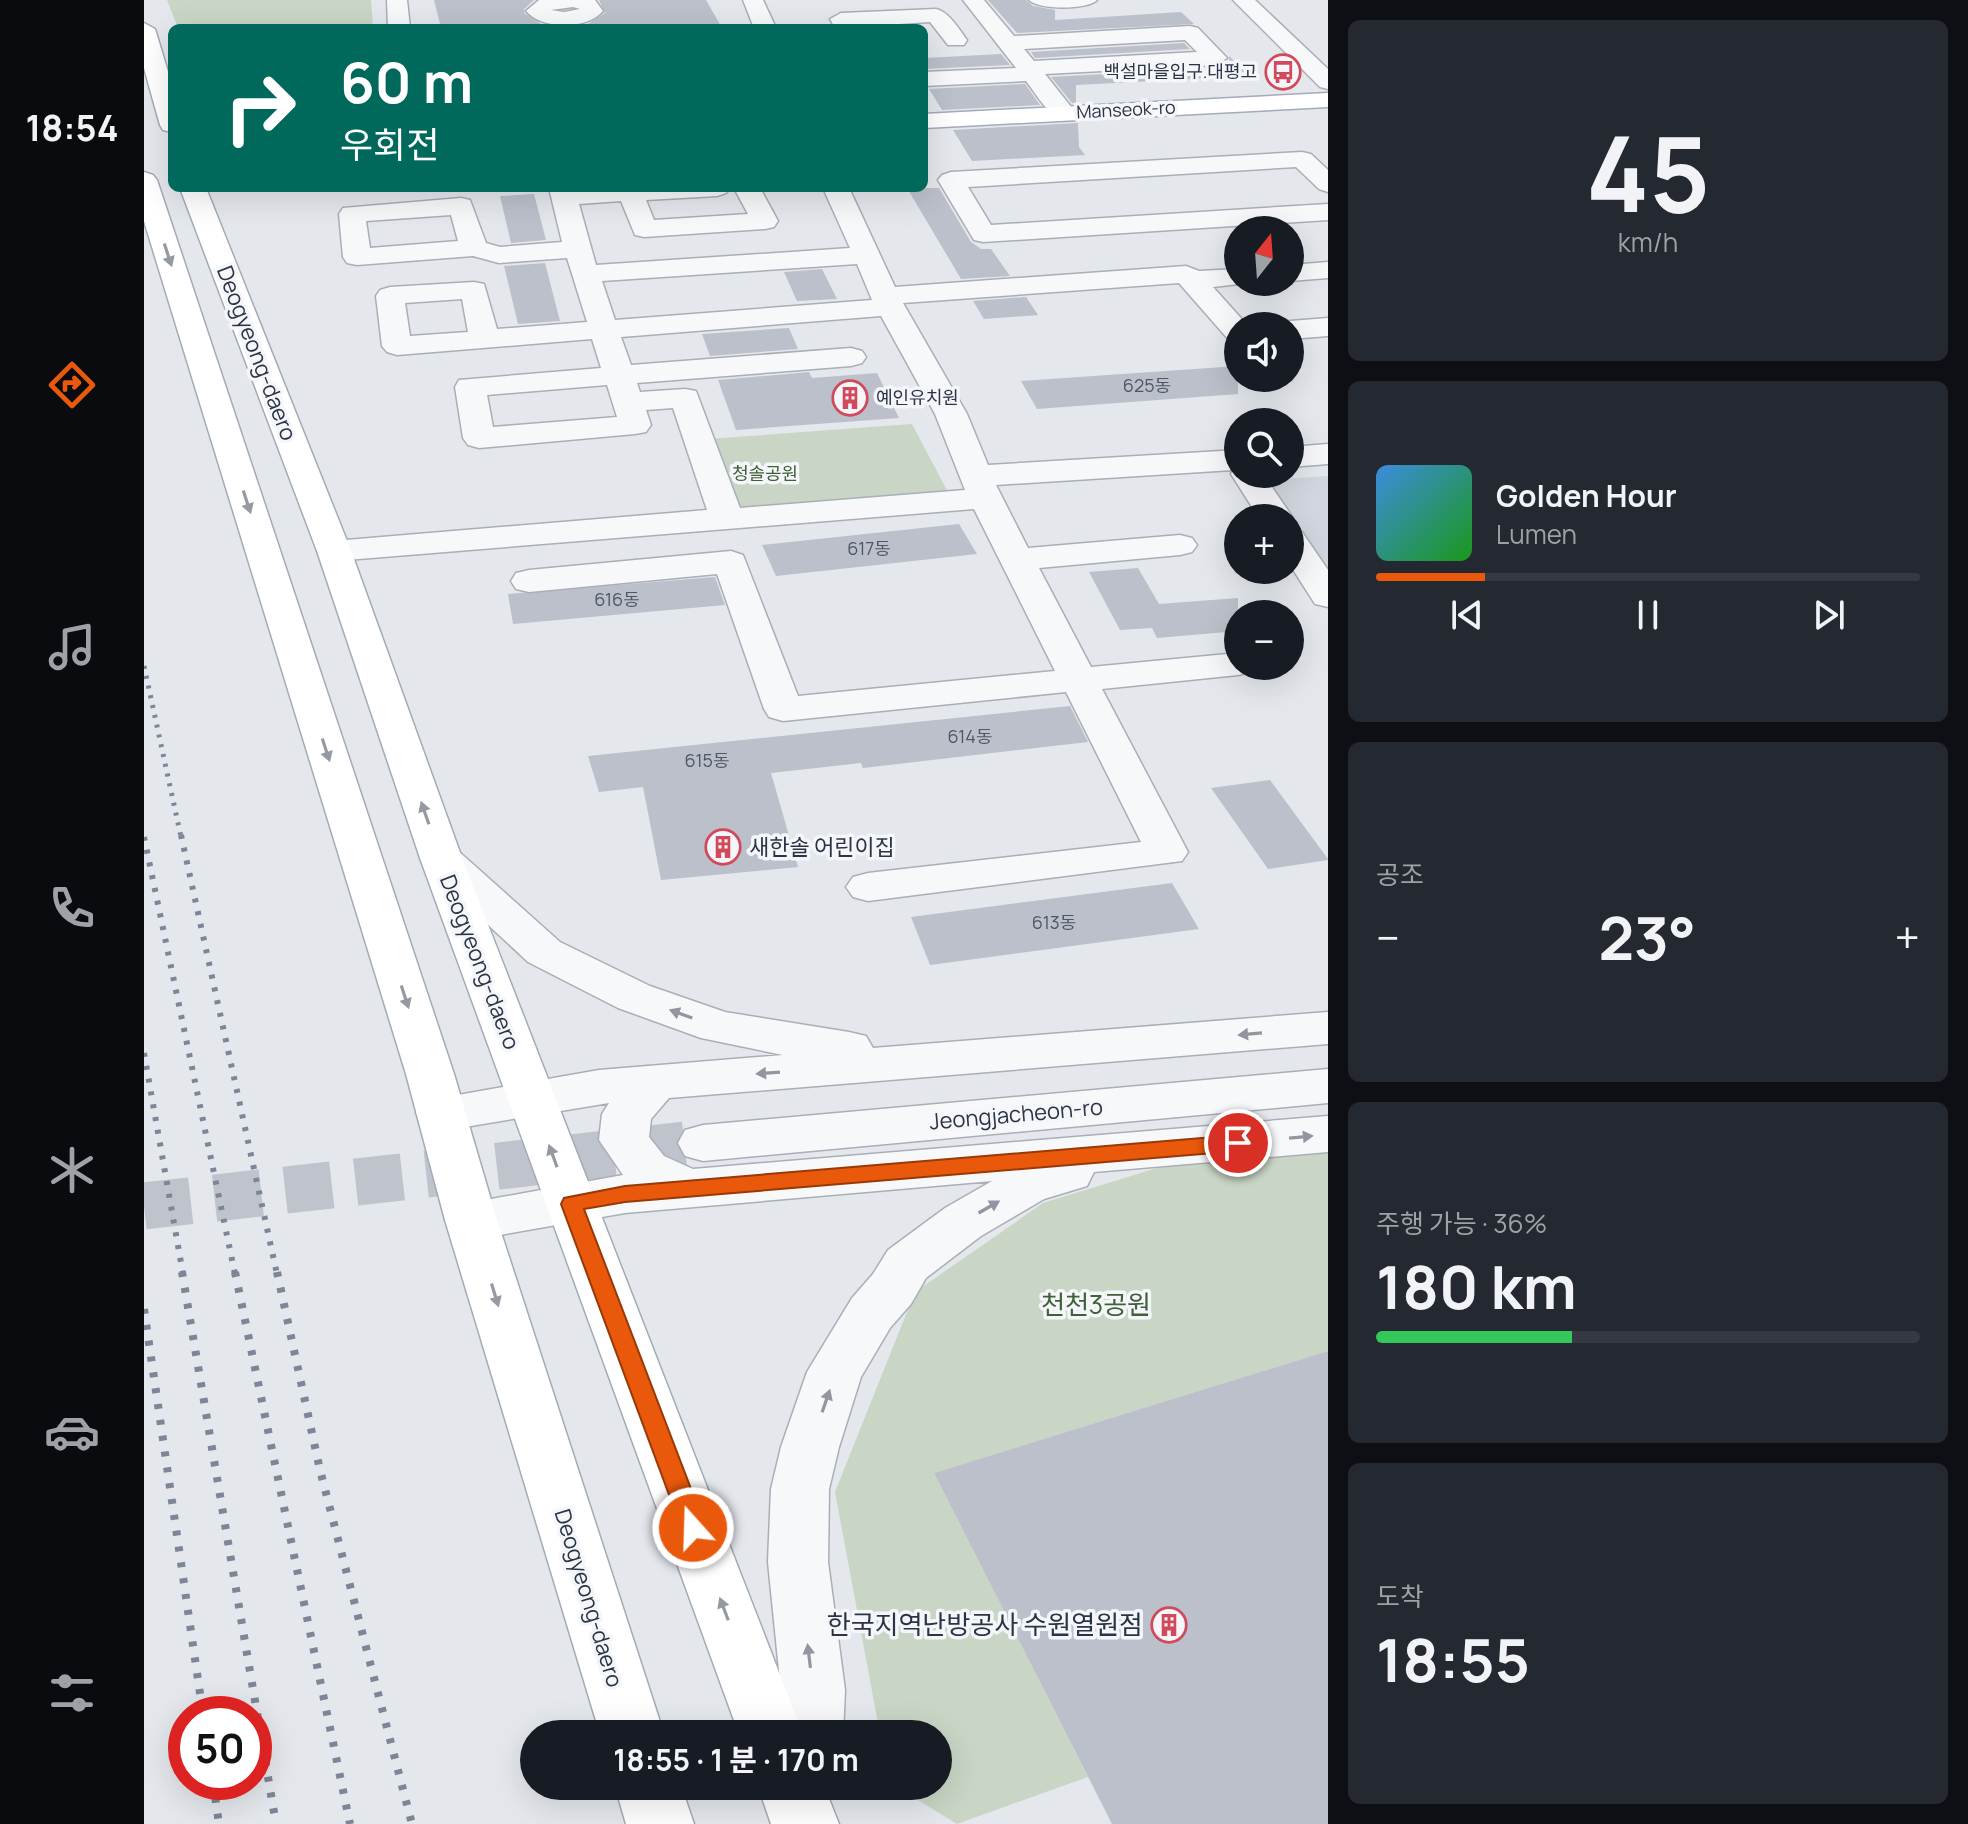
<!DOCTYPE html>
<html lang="ko">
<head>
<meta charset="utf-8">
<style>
	:root { --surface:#171b24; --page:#242831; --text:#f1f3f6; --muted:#9ea1a6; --line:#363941; --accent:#ea580c }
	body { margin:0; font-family:Manrope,"Noto Sans KR",sans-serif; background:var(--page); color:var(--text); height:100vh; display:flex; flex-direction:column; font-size:30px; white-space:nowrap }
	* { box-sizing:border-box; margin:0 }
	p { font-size:26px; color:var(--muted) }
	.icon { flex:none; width:44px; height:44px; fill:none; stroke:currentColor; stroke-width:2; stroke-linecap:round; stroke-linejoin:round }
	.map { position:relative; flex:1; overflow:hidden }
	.drawer { display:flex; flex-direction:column; gap:20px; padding:20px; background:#0d0f14; width:640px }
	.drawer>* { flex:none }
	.top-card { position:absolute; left:24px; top:24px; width:760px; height:168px; border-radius:12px; box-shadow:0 8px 32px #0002; background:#00695c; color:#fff; overflow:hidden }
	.needle { width:52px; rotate:17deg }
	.tools { position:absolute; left:1080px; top:216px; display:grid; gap:16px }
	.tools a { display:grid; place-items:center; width:80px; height:80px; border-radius:50%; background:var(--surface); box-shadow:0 8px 32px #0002; font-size:40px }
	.speed { position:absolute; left:24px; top:1696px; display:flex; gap:16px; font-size:40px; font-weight:700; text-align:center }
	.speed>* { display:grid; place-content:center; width:104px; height:104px; border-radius:50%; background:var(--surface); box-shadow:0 8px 32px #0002; line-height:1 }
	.speed .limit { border:12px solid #d22; background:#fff; color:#111 }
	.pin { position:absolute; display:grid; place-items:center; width:68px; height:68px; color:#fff; margin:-34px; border:4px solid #fff; border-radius:50%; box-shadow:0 2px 8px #0007 }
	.me { position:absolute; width:88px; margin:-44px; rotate:340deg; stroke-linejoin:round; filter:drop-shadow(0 0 6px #0008) }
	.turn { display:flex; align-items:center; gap:28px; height:168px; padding:0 40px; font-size:36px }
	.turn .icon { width:104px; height:104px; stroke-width:2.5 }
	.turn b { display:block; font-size:56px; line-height:68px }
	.big { font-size:60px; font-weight:700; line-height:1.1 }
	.drawer .widget { flex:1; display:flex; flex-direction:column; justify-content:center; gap:12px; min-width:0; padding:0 28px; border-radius:12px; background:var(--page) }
	.drawer .dial { align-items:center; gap:0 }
	.dial b { font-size:104px; line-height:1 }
	.song { display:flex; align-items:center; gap:24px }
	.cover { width:96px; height:96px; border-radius:12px; background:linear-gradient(135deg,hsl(210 70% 55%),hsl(120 70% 35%)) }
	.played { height:8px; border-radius:4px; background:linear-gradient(90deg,var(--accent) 20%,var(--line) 20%) }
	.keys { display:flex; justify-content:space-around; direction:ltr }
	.heat { display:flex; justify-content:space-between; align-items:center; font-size:44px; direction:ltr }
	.charge { height:12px; border-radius:6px; background:linear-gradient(90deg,#34c759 36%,var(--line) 0) }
	.trip { position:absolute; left:376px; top:1720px; width:432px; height:80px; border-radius:40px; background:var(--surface); box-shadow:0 8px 32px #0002; font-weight:700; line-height:80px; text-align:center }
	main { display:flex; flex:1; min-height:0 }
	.dock { display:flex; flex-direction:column; width:144px; justify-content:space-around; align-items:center; background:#090b0e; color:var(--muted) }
	.dock .icon { width:56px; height:56px }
	.dock .active { color:var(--accent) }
	.dock b { font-size:36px; color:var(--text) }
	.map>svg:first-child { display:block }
	.built { fill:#d2d6de }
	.green { fill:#c9d6c5 }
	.building { fill:#bbc0ca }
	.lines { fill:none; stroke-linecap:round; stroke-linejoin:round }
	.minor-tunnel { stroke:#bfc3cb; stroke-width:47; stroke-dasharray:47 24; stroke-linecap:butt }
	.minor-casing { stroke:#a9aeb7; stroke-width:3 }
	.major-casing { stroke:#a3abb8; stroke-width:3 }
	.minor { fill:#f7f8fa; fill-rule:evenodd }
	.major { fill:#fff; fill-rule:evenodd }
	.rail-far2 { stroke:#7d8696; stroke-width:5; stroke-dasharray:3 7; stroke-linecap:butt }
	.rail-far1 { stroke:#7d8696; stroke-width:6; stroke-dasharray:4 9; stroke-linecap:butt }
	.rail { stroke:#7d8696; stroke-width:8; stroke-dasharray:5 11; stroke-linecap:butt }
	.oneway { fill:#959aa2 }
	.oneway2 { fill:#9196a0 }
	.route { fill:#ea580c; stroke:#983908; stroke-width:2 }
	.labels { text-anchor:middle; stroke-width:7; stroke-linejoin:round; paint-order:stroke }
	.far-poi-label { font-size:18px; fill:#2b3445; stroke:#f4f6f9; text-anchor:end }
	.far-street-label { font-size:18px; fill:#2b3445; stroke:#f4f6f9 }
	.number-label { font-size:18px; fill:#4f5766 }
	.far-park-label { font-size:18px; fill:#3f6138; stroke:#f4f6f9 }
	.street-label { font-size:22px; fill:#2b3445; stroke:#f4f6f9 }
	.poi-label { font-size:22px; fill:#2b3445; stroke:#f4f6f9; text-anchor:start }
	.near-park-label { font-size:26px; fill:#3f6138; stroke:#f4f6f9 }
	.near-poi-label { font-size:26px; fill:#2b3445; stroke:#f4f6f9; text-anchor:end }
</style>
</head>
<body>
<main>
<nav class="dock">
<b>18:54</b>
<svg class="icon active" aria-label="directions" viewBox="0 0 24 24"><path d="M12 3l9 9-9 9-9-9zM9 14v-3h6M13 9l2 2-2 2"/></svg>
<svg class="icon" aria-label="music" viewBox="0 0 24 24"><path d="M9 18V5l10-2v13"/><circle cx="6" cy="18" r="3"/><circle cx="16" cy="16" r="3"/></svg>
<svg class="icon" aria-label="phone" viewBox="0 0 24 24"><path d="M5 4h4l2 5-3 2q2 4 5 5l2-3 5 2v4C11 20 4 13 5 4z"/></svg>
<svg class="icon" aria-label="climate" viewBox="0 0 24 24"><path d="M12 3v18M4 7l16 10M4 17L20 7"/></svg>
<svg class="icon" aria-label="car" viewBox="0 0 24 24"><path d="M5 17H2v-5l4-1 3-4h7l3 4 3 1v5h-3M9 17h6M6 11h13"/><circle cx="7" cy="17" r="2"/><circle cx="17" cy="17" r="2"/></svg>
<svg class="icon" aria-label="filters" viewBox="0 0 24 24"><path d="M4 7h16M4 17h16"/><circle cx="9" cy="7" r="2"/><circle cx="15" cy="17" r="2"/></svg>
</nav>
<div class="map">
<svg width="1184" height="1824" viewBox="0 0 1184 1824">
	<rect width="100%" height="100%" fill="#e4e7ec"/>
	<path class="built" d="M 1184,476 L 1184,576 L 1120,480 Z"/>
	<path class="green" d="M 23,0 L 227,0 L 229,28 L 34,28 Z
		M 768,424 L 807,498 L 586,516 L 564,439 Z
		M 1184,1151 L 1184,1351 L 790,1473 L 944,1777 L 813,1824 L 751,1786 L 794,1786 L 794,1734 L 736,1734 L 691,1492 L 771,1292 L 899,1203 L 1013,1168 Z"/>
	<path class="building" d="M 290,0 L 390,0 L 380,9 L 380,13 L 397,24 L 417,28 L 297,28 Z
		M 455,0 L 562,0 L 578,28 L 424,28 L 444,24 L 461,13 Z
		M 844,0 L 882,0 L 889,6 L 911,10 L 911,20 L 1037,12 L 1050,24 L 873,33 Z
		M 1040,43 L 1046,49 L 891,58 L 887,52 Z
		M 857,54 L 866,65 L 780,69 L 780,58 Z
		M 1085,56 L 1106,76 L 932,85 L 932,103 L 928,103 L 907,77 L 1072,68 L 1085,61 Z
		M 881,84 L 896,105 L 798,110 L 785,89 Z
		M 934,123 L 935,147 L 941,155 L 828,161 L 809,130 Z
		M 763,188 L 795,188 L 827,242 L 837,249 L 847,249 L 866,276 L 817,279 Z
		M 390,194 L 402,240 L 367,243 L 356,196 Z
		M 401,263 L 416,321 L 374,324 L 360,266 Z
		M 678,269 L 693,299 L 653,301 L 640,272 Z
		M 882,297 L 894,315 L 840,319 L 829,301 Z
		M 645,328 L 654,349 L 566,356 L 558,334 Z
		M 1094,366 L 1094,394 L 893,409 L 877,381 Z
		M 665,372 L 668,378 L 733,373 L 755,418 L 592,430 L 574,380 Z
		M 815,524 L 833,554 L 632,576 L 618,545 Z
		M 994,568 L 1015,604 L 1094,598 L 1094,631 L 1013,638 L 1008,628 L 976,630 L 945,572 Z
		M 571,577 L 581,605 L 369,624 L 364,594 Z
		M 926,706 L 944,742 L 719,768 L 717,763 L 627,773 L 654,867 L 517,880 L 499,787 L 455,792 L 444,756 Z
		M 1126,780 L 1184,859 L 1184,860 L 1124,869 L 1067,788 Z
		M 1028,883 L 1055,929 L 786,965 L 767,917 Z
		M 1184,1351 L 1184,1824 L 968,1824 L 790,1473 Z"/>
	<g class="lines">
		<path class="minor-tunnel" d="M 0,1206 L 559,1143"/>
		<defs>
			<path id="minor" d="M 243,0 L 263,0 L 266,28 L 244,28 Z
				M 395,0 L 451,0 L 459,11 C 443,30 398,30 382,11 ZM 429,7 L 436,9 L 420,12 L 407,10 Z
				M 599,0 L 619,0 L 632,28 L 610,28 Z
				M 819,0 L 840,0 L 870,36 L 1046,26 L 1054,28 L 1083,58 L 1072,65 L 901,74 L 932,113 L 928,118 C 907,123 894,96 882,81 L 780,86 L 780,72 L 872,68 ZM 1041,40 L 1053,52 L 890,61 L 880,49 Z
				M 885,0 L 953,0 C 944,10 894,10 885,0 Z
				M 1089,0 L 1111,0 L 1184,69 L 1184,89 L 1176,87 Z
				M 792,9 C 805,12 815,29 823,40 L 820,45 L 804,45 L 786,22 L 691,28 L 686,19 L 697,13 Z
				M 1158,152 L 1167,154 L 1184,170 L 1184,192 L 1175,189 L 1152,167 L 824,187 L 847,225 L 1184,204 L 1184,220 L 839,242 L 830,240 L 794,180 L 798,175 L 807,172 Z
				M 405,188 L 586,188 L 582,193 L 573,196 L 502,200 L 510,220 L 604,214 L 590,188 L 616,188 L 634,221 L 630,227 L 621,229 L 500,237 L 491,235 L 477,201 L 435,204 L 452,265 L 706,248 L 679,188 L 705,188 L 751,287 L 1042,266 L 1055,271 L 1094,269 L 1094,282 L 1104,283 L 1069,287 L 1104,326 L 1094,326 L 1094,342 L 1084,339 L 1035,283 L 759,303 L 823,414 L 844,465 L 1094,450 L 1094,474 L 1119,474 L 1149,518 L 1146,522 L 1146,518 L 1115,518 L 1087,474 L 1089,470 L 852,485 L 884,548 L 1036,535 L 1048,538 L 1053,545 L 1048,552 L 1036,555 L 895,568 L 947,667 L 1094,653 L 1094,666 L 1111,666 L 1107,672 L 1094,675 L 958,689 L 1044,852 L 1038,861 L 724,901 L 709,897 L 702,887 L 709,877 L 724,873 L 997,842 L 922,692 L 639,721 L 625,717 L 620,709 L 573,574 L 385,592 L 372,589 L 367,581 L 372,573 L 385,570 L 587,551 L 599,555 L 654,696 L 911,671 L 830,509 L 190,561 L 178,558 L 173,551 L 178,544 L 190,541 L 563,510 L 529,408 L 502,410 L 507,425 L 502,432 L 491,434 L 335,448 L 324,445 L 319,438 L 311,387 L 315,380 L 457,368 L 448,339 L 253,355 L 243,352 L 238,346 L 232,296 L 236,290 L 246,287 L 330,282 L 340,284 L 353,329 L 443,322 L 423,258 L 355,263 L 329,256 L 213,265 L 203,263 L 199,257 L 195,214 L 199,208 L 317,198 L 326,200 L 342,243 L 356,247 L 418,242 ZM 307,215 L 314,241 L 226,248 L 222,221 ZM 713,264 L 728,300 L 471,320 L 458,281 ZM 318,299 L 324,332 L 266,336 L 261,303 ZM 737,316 L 791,414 L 821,490 L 596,508 L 552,391 L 541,389 L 496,392 L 493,383 L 707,366 L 718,363 L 722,357 L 718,351 L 707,348 L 487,365 L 477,337 ZM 463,385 L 473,417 L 349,427 L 343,395 Z
				M 1184,262 L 1184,278 L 1146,281 L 1146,265 Z
				M 1184,318 L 1184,336 L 1146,339 L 1146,326 L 1134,326 L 1146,321 Z
				M 1184,444 L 1184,464 L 1146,467 L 1146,447 Z
				M 1146,529 L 1158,532 L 1184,570 L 1184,607 L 1171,604 L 1146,565 Z
				M 297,845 L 312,849 L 416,942 L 506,986 L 581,1012 L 705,1032 L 722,1036 L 729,1048 L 1184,1012 L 1184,1044 L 525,1098 L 507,1119 L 505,1137 L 520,1156 L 549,1169 L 1184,1116 L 1184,1152 L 950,1172 L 943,1186 L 900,1199 L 837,1236 L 782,1278 L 767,1304 L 746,1328 L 717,1377 L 695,1447 L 685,1489 L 684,1562 L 701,1690 L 699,1734 L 635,1734 L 637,1690 L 624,1562 L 627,1489 L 637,1447 L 663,1372 L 708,1298 L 729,1274 L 744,1250 L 801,1208 L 848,1181 L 481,1213 L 327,1240 L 309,1234 L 301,1220 L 309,1206 L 479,1175 L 455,1140 L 458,1114 L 465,1103 L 297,1131 L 280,1125 L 272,1113 L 280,1101 L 455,1070 L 639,1055 L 557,1038 L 474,1008 L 384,962 L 282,867 L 276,858 L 282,849 Z
				M 1184,1069 L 1184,1103 L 559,1161 L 541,1156 L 534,1143 L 541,1130 L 559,1125 Z"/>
			<path id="major" d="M 0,23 L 11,29 L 28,85 L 28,132 L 19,130 L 16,125 L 0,68 Z
				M 1184,93 L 1184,107 L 780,128 L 780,114 Z
				M 0,172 L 9,175 L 13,180 L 310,1074 L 353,1220 L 520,1734 L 456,1734 L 301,1220 L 262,1074 L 0,221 Z
				M 36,188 L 62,188 L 207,551 L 318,858 L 659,1734 L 595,1734 L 276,858 L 173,551 Z
				M 471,1786 L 537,1786 L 550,1824 L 482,1824 Z
				M 614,1786 L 680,1786 L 695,1824 L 627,1824 Z"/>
		</defs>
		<use href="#minor" class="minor-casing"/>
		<use href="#major" class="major-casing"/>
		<use href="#minor" class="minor"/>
		<use href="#major" class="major"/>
		<path class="rail-far2" d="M 0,666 L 37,837"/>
		<path class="rail-far1" d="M 37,835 L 133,1274
			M 0,837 L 91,1274
			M 0,1053 L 39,1274"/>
		<path class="rail" d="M 38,1272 L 132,1824
			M 91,1272 L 206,1824
			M 133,1272 L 176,1470 L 268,1824
			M 0,1309 L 59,1714
			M 69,1782 L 75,1824"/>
	</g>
	<defs><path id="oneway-solid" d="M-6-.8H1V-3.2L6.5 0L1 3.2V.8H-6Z" transform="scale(2)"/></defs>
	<g class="oneway">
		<use href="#oneway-solid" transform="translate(24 255) rotate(72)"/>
		<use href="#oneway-solid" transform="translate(103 502) rotate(72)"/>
		<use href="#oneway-solid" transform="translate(182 750) rotate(72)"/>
		<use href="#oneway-solid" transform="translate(281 813) rotate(-109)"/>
		<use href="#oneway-solid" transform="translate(261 997) rotate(72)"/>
		<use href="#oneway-solid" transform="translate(409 1156) rotate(-110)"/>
		<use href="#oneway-solid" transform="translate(351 1295) rotate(73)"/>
		<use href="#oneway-solid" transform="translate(580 1609) rotate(-111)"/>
	</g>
	<g class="oneway2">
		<use href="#oneway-solid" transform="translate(537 1014) rotate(-160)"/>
		<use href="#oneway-solid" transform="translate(1106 1034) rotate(175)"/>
		<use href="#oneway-solid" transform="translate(624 1073) rotate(176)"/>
		<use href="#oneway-solid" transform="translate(1157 1137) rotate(-5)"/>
		<use href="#oneway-solid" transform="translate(845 1207) rotate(-30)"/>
		<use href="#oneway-solid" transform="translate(682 1401) rotate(-71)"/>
		<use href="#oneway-solid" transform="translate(665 1656) rotate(-97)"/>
	</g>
	<path class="route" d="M 1094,1135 L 1101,1138 L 1104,1143 L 1101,1148 L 1094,1151 L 481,1202 L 440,1209 L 562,1528 L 558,1535 L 549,1539 L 540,1535 L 417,1204 L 420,1198 L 481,1186 Z"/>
	<defs>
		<symbol id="bus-ring" viewBox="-11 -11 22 22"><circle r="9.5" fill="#f4f6f9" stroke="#d1495b" stroke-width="1.5"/><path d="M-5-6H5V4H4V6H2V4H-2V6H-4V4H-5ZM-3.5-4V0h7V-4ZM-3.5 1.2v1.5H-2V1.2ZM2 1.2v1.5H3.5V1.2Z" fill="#d1495b"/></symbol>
		<symbol id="building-ring" viewBox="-11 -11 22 22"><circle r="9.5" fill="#f4f6f9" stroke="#d1495b" stroke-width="1.5"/><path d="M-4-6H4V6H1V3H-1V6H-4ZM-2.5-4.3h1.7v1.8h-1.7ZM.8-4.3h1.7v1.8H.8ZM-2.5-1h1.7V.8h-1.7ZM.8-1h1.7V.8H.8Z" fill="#d1495b"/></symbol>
	</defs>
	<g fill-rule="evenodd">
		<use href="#bus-ring" x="1119" y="52" width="40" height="40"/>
		<use href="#building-ring" x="686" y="378" width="40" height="40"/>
		<use href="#building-ring" x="559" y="827" width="40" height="40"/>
		<use href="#building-ring" x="1005" y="1605" width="40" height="40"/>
	</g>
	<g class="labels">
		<g class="far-poi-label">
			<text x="1113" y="78">백설마을입구.대평고</text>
			<text x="732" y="404" text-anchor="start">예인유치원</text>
		</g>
		<g class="far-street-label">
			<text transform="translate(982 110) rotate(-3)" y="6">Manseok-ro</text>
		</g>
		<g class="number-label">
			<text x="1003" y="392">625동</text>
			<text x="725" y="555">617동</text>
			<text x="473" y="606">616동</text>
			<text x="826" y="743">614동</text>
			<text x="563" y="767">615동</text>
			<text x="910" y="929">613동</text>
		</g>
		<g class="far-park-label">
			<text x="621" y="480">청솔공원</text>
		</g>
		<g class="street-label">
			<text transform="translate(113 353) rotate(69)" y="8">Deogyeong-daero</text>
			<text transform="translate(336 962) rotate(69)" y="8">Deogyeong-daero</text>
			<text transform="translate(872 1114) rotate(-5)" y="8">Jeongjacheon-ro</text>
			<text transform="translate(445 1598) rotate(73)" y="8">Deogyeong-daero</text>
		</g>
		<g class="poi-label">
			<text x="605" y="855">새한솔 어린이집</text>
		</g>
		<g class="near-park-label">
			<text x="952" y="1314">천천3공원</text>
		</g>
		<g class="near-poi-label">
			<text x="999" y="1634">한국지역난방공사 수원열원점</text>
		</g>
	</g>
</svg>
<div class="tools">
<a><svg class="needle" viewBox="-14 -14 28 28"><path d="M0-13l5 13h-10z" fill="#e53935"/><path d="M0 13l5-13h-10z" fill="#9ea1a6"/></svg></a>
<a><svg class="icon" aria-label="sound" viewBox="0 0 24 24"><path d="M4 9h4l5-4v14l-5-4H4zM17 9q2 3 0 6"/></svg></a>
<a><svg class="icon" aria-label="search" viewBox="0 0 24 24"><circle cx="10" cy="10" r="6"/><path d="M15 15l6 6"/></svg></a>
<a>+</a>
<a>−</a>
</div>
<div class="speed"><div class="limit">50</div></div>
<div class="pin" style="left:1094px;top:1143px;background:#d93025"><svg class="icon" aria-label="arrive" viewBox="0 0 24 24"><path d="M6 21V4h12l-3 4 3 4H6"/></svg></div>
<svg class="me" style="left:549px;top:1528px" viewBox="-20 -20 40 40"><circle r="17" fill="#ea580c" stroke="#fff" stroke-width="3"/><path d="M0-11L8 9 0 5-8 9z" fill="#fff"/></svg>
<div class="trip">18:55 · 1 분 · 170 m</div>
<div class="top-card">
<div class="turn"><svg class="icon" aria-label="right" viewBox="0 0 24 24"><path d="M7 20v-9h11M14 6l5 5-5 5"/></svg><div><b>60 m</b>우회전</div></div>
</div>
</div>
<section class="drawer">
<div class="widget dial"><b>45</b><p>km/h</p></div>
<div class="widget">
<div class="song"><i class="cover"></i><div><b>Golden Hour</b><p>Lumen</p></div></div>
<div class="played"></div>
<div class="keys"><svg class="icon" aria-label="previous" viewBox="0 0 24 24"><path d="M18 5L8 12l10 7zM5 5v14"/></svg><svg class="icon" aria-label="pause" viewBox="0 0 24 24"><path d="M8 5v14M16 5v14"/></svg><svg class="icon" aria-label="next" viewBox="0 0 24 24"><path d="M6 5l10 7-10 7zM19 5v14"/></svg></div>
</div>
<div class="widget"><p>공조</p>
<div class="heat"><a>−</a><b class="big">23°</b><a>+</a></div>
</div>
<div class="widget"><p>주행 가능 · 36%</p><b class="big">180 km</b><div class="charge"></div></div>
<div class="widget"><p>도착</p><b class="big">18:55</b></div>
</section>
</main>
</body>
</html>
